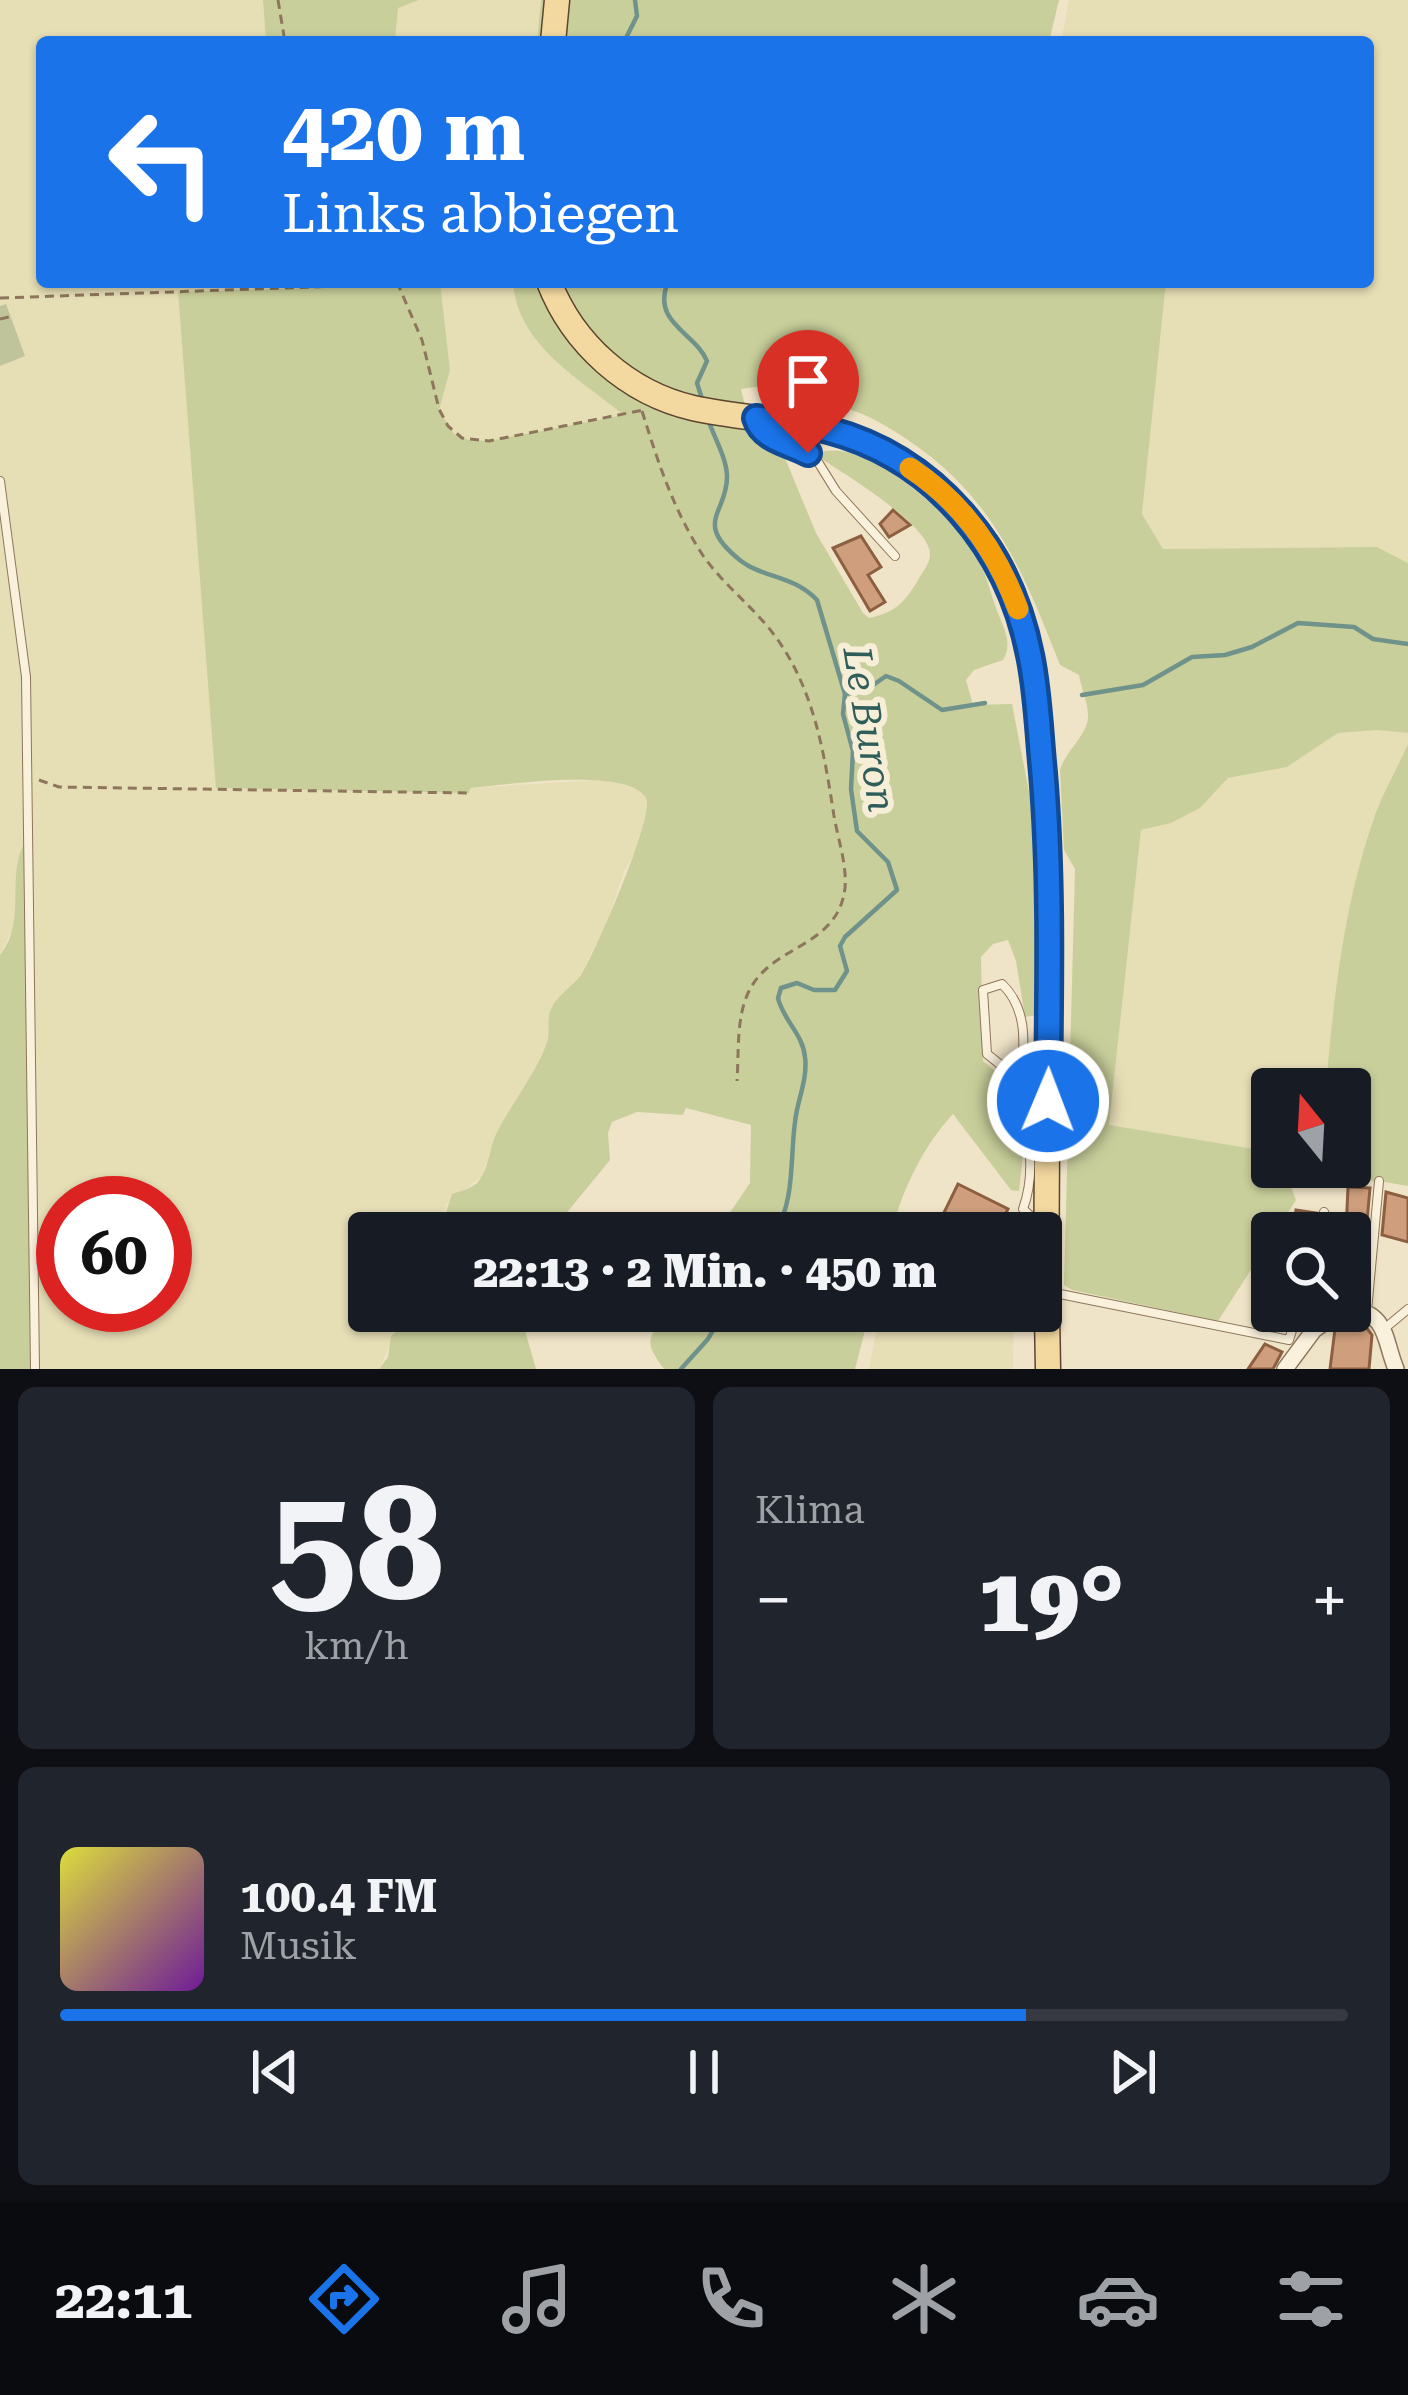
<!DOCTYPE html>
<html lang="de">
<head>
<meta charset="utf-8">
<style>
	:root { --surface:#171b24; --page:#20242c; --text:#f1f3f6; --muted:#9ea1a6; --line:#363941; --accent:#1a73e8 }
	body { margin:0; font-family:"Roboto Serif",serif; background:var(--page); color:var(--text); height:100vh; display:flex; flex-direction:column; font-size:45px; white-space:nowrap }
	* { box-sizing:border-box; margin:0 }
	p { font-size:39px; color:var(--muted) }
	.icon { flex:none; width:66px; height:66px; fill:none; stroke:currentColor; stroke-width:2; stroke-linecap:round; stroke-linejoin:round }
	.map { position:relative; height:1369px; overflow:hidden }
	.side { display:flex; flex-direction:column; gap:18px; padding:18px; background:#0d0f14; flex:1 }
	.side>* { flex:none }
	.banner { position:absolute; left:36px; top:36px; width:1338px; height:252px; border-radius:12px; box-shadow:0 3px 9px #0004; background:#1a73e8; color:#fff; overflow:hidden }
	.needle { width:78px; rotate:342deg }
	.fabs { position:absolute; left:1251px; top:1068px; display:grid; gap:24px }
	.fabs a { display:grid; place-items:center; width:120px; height:120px; border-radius:12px; background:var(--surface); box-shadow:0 3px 9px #0004; font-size:60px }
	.speed { position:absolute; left:36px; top:1176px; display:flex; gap:24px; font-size:60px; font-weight:700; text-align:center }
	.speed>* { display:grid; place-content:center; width:156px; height:156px; border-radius:50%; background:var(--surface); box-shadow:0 3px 9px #0004; line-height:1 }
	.speed .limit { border:18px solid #d22; background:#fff; color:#111 }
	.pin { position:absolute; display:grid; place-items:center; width:102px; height:102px; color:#fff; margin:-123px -51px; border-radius:50% 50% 50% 0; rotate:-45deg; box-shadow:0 0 12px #0007 }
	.pin .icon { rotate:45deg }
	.me { position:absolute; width:132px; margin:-66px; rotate:1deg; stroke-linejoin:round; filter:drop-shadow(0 0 9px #0008) }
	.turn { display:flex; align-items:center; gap:42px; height:252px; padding:0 48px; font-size:54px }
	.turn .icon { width:156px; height:156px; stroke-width:2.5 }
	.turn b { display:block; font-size:84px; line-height:102px }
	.big { font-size:90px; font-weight:800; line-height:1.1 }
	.side .tile { flex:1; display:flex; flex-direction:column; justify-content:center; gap:18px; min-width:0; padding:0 42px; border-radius:18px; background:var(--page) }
	.side .dial { align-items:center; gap:0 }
	.dial b { font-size:156px; line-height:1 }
	.song { display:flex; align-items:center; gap:36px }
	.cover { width:144px; height:144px; border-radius:18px; background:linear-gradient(135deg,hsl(60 70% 55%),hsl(280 70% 35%)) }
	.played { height:12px; border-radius:6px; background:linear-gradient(90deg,var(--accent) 75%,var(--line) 75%) }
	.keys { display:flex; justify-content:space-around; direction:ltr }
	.heat { display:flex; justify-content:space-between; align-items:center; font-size:66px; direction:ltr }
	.side .tiles { flex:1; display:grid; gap:18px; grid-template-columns:1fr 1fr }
	.tile:last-child { grid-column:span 2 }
	.trip { position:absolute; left:348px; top:1212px; width:714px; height:120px; border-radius:12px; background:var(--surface); box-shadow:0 3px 9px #0004; font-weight:800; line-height:120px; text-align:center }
	.menu { display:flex; height:192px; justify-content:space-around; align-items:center; background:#090b0e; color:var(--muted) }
	.menu .icon { width:84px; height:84px }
	.menu .selected { color:var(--accent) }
	.menu b { font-size:54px; color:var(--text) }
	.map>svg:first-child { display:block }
	.farmland { fill:#e6deb5; fill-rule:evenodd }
	.green { fill:#c9cf9b }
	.cemetery { fill:#bfc49a }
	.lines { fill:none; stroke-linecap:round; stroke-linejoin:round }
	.stream { stroke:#6f938a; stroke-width:4.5 }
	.building { fill:#cf9f7d; stroke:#8d5f41; stroke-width:3 }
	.lane-casing { stroke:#8d765c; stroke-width:10 }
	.street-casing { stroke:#8d765c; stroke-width:18 }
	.primary-casing { stroke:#5b4430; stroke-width:27 }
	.path { stroke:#8d765c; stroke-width:3; stroke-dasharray:9 6; stroke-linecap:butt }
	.lane { stroke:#faf1dc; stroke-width:8 }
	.street { stroke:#faf1dc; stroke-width:15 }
	.primary { stroke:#f3d9a0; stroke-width:24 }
	.route-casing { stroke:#114b97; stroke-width:30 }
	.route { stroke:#1a73e8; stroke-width:21 }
	.slow { stroke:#f59e0b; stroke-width:21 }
	.labels { text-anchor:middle; stroke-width:12; stroke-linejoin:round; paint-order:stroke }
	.water-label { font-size:39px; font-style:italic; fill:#2f5d5a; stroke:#f7eed8 }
</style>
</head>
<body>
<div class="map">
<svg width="1408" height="1369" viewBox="0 0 1408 1369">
	<rect width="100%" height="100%" fill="#f0e4c8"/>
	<path class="farmland" d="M 0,0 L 263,0 L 266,42 L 42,42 L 42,282 L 339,282 L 341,287 L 178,293 L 217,788 L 468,793 L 469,788 L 610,779 L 636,788 L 646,795 L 649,806 L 642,839 L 624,872 L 607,922 L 580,976 L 552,1006 L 546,1045 L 517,1104 L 496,1134 L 481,1177 L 447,1203 L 439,1233 L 369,1233 L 369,1311 L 420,1311 L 398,1327 L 379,1369 L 35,1369 L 19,858 L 16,922 L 0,955 L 0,366 L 25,356 L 5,304 L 0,306 ZM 63,1203 L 165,1203 L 165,1305 L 63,1305 Z
		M 419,0 L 541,0 L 537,42 L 395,42 L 398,7 Z
		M 1069,0 L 1408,0 L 1408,563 L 1377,547 L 1163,549 L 1142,514 L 1166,282 L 1368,282 L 1368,42 L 1061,42 Z
		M 440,282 L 513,282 L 514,293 L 626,415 L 489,441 L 469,440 L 454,434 L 439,409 L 450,370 Z
		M 1377,730 L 1408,733 L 1408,744 L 1373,820 L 1350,916 L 1326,1089 L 1272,1089 L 1272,1152 L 1109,1126 L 1141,830 L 1171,823 L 1200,808 L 1228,778 L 1287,767 L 1338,733 Z
		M 880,1311 L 1003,1311 L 1014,1319 L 1013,1369 L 869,1369 Z"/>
	<path class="green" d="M 263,0 L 419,0 L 398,8 L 395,42 L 266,42 Z
		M 541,0 L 1059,0 L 1049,42 L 537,42 Z
		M 339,282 L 440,282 L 450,370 L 439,410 L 454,434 L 469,440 L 489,441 L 624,415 C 580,379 517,345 513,282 L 1166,282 L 1142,514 L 1163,549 L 1377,547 L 1408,563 L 1408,733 L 1377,730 L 1338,733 L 1287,767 L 1228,778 L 1200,808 L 1171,823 L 1141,830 L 1109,1125 L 1272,1152 L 1272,1167 L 1350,1167 L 1350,1089 L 1326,1089 C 1333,1001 1344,905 1373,821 C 1382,794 1397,769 1408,744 L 1408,1186 L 1379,1181 L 1288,1179 L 1296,1200 L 1218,1321 L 1072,1290 L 1064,1285 L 1075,869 L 1064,850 L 1060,770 C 1065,751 1089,734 1088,715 C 1088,703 1081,688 1079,675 L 1060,665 C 1017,555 985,480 875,420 C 845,404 821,406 792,382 L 741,389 L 753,439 L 785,458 L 816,533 L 863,613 L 869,618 C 895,613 905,602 918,580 C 922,572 930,564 930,555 C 932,526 843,473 820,458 L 819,453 C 863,435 956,518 976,555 C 985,570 990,591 996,608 C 1002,625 1014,643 1003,660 L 974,670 L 966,680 L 973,705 L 1012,704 L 1032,807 L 1037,1015 L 1025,1017 L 1016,961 L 1008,940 L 993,944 L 981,957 L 983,1061 L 1012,1085 L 1024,1146 L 1019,1191 L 1011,1190 L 953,1114 C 923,1146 902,1191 891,1233 L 716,1233 L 750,1183 L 751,1125 L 686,1108 L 683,1115 L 637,1112 L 612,1122 L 608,1133 L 610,1160 L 550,1233 L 439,1233 L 452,1194 C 461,1191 470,1189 477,1183 C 489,1169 489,1148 497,1132 C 512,1103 534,1076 546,1045 C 551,1033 546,1020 551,1009 C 556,996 572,987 581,975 C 594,955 656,814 646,798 C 628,766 505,785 470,788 L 469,793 L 216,788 L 178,292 L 339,287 Z
		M 28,838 L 35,1369 L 0,1369 L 0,955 C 29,920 3,871 28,838 Z
		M 420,1311 L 526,1311 L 524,1327 L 536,1369 L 379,1369 L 388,1357 L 391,1336 Z
		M 667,1311 L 870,1311 L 855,1369 L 664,1369 C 643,1340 648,1340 667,1311 Z"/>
	<path class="cemetery" d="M 6,304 L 25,356 L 0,366 L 0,306 Z"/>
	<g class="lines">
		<path class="stream" d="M 624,42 L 637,16 L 635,0
			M 668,282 C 651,323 695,332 707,361 L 697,383 L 702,399
			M 709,422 C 715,439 727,459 727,477 C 727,514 692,522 741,561 C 763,578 793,575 817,600 L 845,694 L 843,714 L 853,751 L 851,789 L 857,831 L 888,862 L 897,890 L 845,937 L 840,946 L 847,971 L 835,990 L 814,990 L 797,983 L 781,988 L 778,998 C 783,1020 803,1034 805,1057 C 808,1079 797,1101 795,1122 C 790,1159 795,1200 775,1233
			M 845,694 L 866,690 L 886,676 L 899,681 L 942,710 L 985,703
			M 1082,695 L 1143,685 L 1192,657 L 1225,655 L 1252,647 L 1298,623 L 1354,627 L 1373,639 L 1408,644
			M 681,1369 L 708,1339 L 724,1311"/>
	</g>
	<path class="building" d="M 893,510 L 910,525 L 889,537 L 880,524 Z
		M 861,536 L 881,567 L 868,575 L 885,602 L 870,611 L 833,548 Z
		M 958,1184 L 1008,1209 L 996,1233 L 934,1233 Z
		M 1348,1187 L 1370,1188 L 1361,1289 L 1350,1289 L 1355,1233 L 1346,1232 Z
		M 1386,1192 L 1408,1198 L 1408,1242 L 1382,1235 Z
		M 1296,1210 L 1316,1213 L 1313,1233 L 1293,1233 Z
		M 1264,1311 L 1289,1311 L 1285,1324 L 1264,1322 Z
		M 1342,1324 L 1366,1327 L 1372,1335 L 1369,1369 L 1330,1369 L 1335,1329 Z
		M 1265,1344 L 1282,1352 L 1273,1369 L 1248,1369 Z"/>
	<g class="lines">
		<defs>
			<path id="lane" d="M 758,425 L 818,462 L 836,491 L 895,556
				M 0,481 L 26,677 L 35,1369
				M 1021,1081 L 987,1054 L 983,990 L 1002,984 C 1031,1012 1023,1052 1021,1090 C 1026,1133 1038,1167 1023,1209 L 1039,1224
				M 1321,1233 L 1324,1212
				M 1050,1292 L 1289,1340
				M 1367,1311 L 1379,1181
				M 1384,1329 L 1408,1309
				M 1289,1340 L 1298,1311"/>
			<path id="street" d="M 1350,1309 C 1388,1313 1384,1340 1396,1369
				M 1285,1369 L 1314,1330 L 1340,1311"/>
			<path id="primary" d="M 553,42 L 557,0
				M 549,282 C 573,344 628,393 693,408 C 738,418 784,419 828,430 C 893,447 949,489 987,544 C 1031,608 1036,687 1042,761 C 1051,873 1050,985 1048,1097 C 1046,1188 1046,1278 1048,1369"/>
		</defs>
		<use href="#lane" class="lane-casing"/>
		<use href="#street" class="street-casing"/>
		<use href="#primary" class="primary-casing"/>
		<path class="path" d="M 278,0 L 285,42
			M 397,282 L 422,340 L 439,409 L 448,426 L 462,438 L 489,441 L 643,410
			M 0,298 L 398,284
			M 0,319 L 9,317
			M 642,411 C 658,462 673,509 702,554 C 723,585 753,606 775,636 C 814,689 824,752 834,816 C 838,839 847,865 845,888 C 838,948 772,944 749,991 C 736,1017 739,1052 737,1081
			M 39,780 L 59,787 L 469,793"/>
		<use href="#lane" class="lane"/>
		<use href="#street" class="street"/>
		<use href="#primary" class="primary"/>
	</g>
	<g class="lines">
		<defs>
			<path id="route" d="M 808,453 C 790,443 763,440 756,418 C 780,421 804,424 828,430 C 935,458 1009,548 1030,655 C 1038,693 1039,733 1043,773 C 1052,882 1049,991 1048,1101"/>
		</defs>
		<use href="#route" class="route-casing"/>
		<use href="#route" class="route"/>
		<path class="slow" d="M 910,468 C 962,502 997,552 1018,609"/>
	</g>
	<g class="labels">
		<g class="water-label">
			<text transform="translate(870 729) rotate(81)" y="14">Le Buron</text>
		</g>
	</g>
</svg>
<div class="fabs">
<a><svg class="needle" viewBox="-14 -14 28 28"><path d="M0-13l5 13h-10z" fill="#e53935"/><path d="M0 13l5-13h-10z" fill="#9ea1a6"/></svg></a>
<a><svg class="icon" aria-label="search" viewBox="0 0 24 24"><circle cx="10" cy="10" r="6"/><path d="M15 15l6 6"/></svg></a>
</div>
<div class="speed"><div class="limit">60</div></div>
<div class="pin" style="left:808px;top:453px;background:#d93025"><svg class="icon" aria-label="arrive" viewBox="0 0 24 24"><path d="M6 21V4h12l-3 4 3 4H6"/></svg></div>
<svg class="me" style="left:1048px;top:1101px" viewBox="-20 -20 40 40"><circle r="17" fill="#1a73e8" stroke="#fff" stroke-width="3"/><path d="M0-11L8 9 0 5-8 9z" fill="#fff"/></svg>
<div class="trip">22:13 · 2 Min. · 450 m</div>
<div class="banner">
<div class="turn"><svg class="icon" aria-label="left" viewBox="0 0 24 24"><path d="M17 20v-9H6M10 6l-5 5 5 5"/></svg><div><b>420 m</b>Links abbiegen</div></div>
</div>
</div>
<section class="side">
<div class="tiles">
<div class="tile dial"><b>58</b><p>km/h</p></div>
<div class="tile"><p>Klima</p>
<div class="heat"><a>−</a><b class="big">19°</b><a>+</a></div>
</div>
<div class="tile">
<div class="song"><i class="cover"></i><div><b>100.4 FM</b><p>Musik</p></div></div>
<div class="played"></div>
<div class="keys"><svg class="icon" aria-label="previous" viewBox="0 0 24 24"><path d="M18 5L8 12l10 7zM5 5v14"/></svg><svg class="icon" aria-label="pause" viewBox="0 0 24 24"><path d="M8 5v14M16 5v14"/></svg><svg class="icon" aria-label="next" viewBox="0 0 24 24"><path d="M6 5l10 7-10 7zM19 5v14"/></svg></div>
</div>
</div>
</section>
<nav class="menu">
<b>22:11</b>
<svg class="icon selected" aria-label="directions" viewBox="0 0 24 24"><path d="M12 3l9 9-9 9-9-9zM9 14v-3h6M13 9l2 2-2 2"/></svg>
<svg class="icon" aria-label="music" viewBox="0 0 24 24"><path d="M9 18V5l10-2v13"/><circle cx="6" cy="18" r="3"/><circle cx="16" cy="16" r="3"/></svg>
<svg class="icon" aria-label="phone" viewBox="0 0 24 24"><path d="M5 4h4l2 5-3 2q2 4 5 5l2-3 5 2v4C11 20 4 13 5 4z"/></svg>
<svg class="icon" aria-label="climate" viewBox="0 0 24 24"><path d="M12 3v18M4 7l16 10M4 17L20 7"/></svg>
<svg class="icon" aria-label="car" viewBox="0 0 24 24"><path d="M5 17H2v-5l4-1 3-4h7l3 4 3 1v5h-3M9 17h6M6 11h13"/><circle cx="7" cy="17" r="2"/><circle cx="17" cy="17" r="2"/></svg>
<svg class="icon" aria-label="filters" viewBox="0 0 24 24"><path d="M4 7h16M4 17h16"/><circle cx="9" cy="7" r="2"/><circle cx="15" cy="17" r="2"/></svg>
</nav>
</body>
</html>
